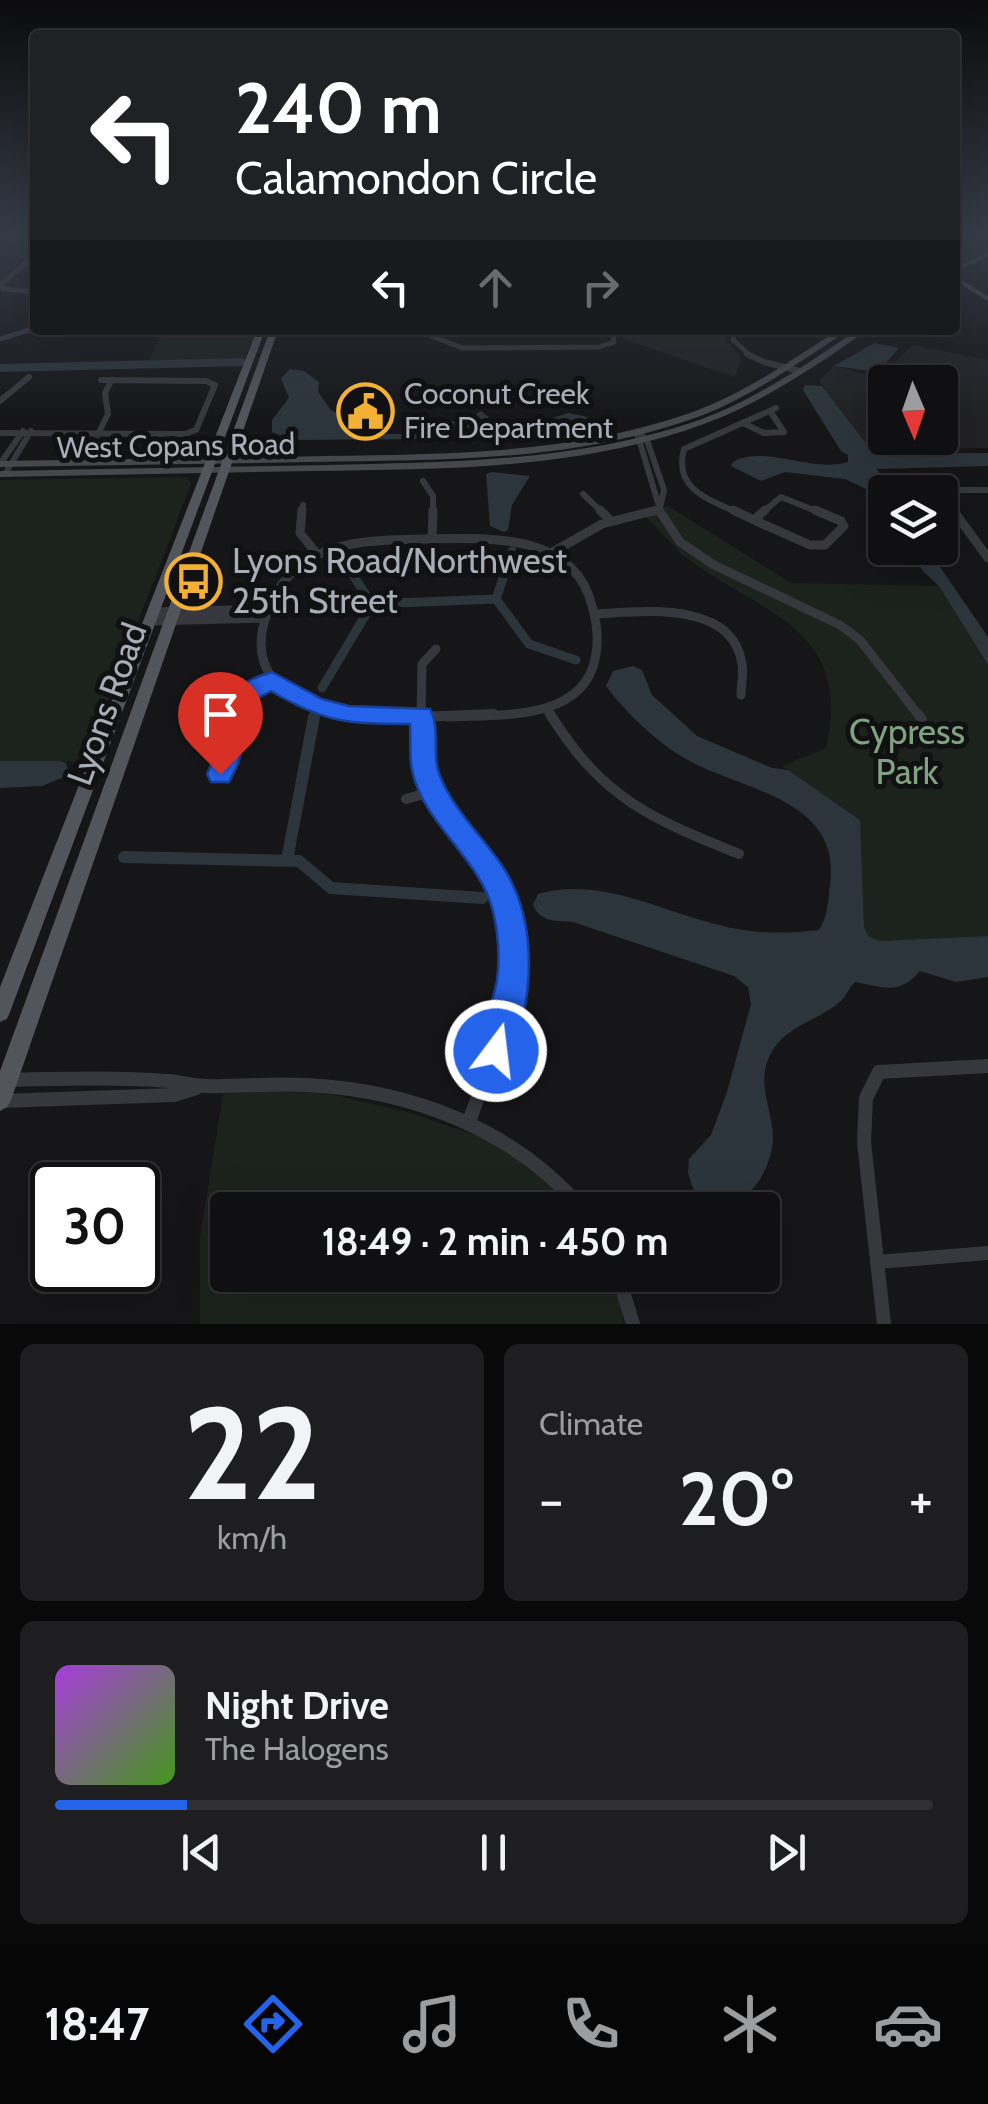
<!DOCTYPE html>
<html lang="en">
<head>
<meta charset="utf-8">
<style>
	:root { --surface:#101012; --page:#1e1e20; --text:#f1f3f6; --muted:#9c9d9f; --line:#303032; --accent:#2563eb }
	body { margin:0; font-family:Cabin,sans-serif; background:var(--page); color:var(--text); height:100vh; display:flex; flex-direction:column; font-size:38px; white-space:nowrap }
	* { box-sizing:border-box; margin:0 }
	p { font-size:32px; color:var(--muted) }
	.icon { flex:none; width:55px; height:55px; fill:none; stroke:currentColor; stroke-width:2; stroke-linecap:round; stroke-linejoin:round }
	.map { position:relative; height:1324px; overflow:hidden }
	.sheet { display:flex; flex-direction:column; gap:20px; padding:20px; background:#09090a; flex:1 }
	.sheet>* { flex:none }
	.banner { position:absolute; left:30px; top:30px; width:930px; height:305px; border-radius:10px; box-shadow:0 10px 40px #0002,0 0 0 2px var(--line); background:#202124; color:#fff; overflow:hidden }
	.needle { width:65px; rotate:178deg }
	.tools { position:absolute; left:868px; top:365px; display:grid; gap:20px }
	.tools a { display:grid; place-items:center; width:90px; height:90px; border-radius:10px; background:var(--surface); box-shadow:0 10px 40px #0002,0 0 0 2px var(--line); font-size:50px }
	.speed { position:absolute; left:30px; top:1162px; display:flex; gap:20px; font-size:50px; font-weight:700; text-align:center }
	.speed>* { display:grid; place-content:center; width:130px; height:130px; border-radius:50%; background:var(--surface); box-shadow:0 10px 40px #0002,0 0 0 2px var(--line); line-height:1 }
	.speed .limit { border:5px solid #111; border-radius:15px; background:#fff; color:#111 }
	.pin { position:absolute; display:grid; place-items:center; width:85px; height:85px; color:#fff; margin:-102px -42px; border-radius:50% 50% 50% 0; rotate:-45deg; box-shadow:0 0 10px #0007 }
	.pin .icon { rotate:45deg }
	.me { position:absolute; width:110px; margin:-55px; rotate:15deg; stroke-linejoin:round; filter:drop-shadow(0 0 8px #0008) }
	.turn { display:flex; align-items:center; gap:35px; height:210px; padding:0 40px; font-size:45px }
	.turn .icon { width:130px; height:130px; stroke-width:2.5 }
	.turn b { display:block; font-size:70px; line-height:85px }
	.lanes { display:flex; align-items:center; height:95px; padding:0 40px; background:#0003; justify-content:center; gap:50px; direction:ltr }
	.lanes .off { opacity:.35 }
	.big { font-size:75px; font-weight:700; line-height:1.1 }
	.sheet .tile { flex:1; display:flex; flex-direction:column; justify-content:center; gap:15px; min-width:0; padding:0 35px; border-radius:15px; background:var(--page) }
	.sheet .dial { align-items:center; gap:0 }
	.dial b { font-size:130px; line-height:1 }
	.song { display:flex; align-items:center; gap:30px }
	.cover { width:120px; height:120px; border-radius:15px; background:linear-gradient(135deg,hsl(280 70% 55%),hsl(100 70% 35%)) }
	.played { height:10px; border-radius:5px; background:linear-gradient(90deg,var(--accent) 15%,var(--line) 15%) }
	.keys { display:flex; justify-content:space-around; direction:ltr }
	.heat { display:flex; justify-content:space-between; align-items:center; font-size:55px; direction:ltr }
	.sheet .tiles { flex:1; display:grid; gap:20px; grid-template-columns:1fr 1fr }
	.tile:last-child { grid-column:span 2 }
	.trip { position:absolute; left:210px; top:1192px; width:570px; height:100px; border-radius:10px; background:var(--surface); box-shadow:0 10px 40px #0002,0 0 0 2px var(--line); font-weight:700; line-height:100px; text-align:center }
	.tabs { display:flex; height:160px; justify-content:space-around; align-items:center; background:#060607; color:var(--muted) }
	.tabs .icon { width:70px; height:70px }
	.tabs .active { color:var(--accent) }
	.tabs b { font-size:45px; color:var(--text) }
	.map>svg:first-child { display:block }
	.built { fill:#222225; fill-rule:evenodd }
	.green { fill:#1c231d }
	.water { fill:#2c353c }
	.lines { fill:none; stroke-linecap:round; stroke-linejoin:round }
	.canal-far2 { stroke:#2c353c; stroke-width:8 }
	.canal-far1 { stroke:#2c353c; stroke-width:9 }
	.canal { stroke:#2c353c; stroke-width:12 }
	.street-far4 { stroke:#37383d; stroke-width:5 }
	.street-far3 { stroke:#37383d; stroke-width:6 }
	.street-far2 { stroke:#37383d; stroke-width:9 }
	.street-far1 { stroke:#37383d; stroke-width:10 }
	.street { stroke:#37383d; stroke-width:14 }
	.secondary { fill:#45474d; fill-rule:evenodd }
	.primary { fill:#53555c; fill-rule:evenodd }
	.route { fill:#2563eb; stroke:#184099; stroke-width:2.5 }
	.labels { text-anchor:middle; stroke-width:10; stroke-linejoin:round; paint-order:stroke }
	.far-poi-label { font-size:30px; fill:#a8adb8; stroke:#111113; text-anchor:start }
	.far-street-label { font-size:30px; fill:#a8adb8; stroke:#111113 }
	.poi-label { font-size:35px; fill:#a8adb8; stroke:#111113; text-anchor:start }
	.street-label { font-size:35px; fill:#a8adb8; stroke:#111113 }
	.park-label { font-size:35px; fill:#7fa381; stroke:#111113 }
</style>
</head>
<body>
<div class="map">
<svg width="988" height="1324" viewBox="0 0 988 1324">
	<rect width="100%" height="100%" fill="#161618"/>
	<path class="built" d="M 620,330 L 725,330 L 723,336 L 741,358 L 735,377 L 623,339 Z
		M 913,345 L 988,360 L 988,448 L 869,450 L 819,381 L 834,366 L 879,378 ZM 885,382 L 940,382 L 940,438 L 885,438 Z"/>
	<path class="green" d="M 165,330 L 257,330 L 244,359 L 149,360 Z
		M 187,477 L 191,484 L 84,762 L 0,761 L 0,480 Z
		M 668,506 L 791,583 L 939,586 L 988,665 L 988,936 L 860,942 L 860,820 L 782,766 L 826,748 C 855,624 754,612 683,555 C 670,543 658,528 645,516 Z
		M 264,1091 L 326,1093 L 411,1113 L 529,1154 L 571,1210 L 228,1210 L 228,1275 L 616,1275 L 624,1324 L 200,1324 L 200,1238 L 223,1094 Z"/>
	<path class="water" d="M 874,343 L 899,348 L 878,372 L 834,366 Z
		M 290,369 L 304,371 L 319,382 L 318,392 L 331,410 L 377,434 L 419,434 L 443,422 L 466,420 L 481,411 L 489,417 L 475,426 L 426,439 L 291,440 L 272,432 L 272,420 L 289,398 L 281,378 Z
		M 805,385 L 822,386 L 874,454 L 988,453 L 988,466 L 877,469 L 891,492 L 885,492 L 885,513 L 868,490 L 845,479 L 785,472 L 761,481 L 731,466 L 734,461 C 767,445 811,473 848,462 L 848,455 L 841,451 L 803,390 Z
		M 568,413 L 588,417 L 591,426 L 540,437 L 496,438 L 510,425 L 535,424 Z
		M 492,472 L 530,476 L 512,505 L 508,530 L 504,532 L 490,526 L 486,474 Z
		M 908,548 L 927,548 L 988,637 L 988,665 L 939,586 L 923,571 Z
		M 633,666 L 642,670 L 652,695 L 697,736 L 772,768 L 788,770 L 860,820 L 864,927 L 868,936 L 879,941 L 988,936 L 988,977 L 956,982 L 920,971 C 898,996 885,987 855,982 C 849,987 847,995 842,1000 C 818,1022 786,1024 770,1055 C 756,1084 772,1107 773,1137 C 773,1161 756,1199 729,1202 C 716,1203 704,1195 693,1189 L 688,1173 L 689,1159 L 711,1135 L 727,1092 L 751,1004 L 748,987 L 734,976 L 573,922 C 556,921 540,922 533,905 L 538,894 C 599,876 661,911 719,925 C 752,934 786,934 819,930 C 828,916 828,901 830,885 C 842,798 742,791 686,759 C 658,743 626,713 606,686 L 613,671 Z
		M 0,761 L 59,761 L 66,763 L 68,769 L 64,777 L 42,786 L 0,788 Z"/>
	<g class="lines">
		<path class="canal-far2" d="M 0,368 L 242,362"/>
		<path class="canal-far1" d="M 341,557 L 372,604 L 496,599 L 529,644 L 576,660
			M 496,599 L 512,551
			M 322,688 L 372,604"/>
		<path class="canal" d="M 124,857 L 299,861 L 331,888 L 482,898
			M 287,860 L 314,717"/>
		<path class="street-far4" d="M 0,237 L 35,235
			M 0,284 L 4,289 L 35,292
			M 1,284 L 35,255
			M 416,330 L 462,348 L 599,347 L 614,342 L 612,330
			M 735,330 L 733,340 L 751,356
			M 0,339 L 35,328"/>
		<path class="street-far3" d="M 747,354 L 764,362 L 800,371
			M 0,401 L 29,377
			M 743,423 L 764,433 L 784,432 L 770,411
			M 0,433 L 185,434 L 196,430 L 215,385 L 206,381 L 101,380
			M 641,435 L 647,440 L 664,490 L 660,508
			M 97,436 L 108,414 L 105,393 L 110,383
			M 638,436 L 661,513
			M 0,464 L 23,431
			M 5,474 L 31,431
			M 423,481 L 433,496 L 433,513
			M 583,494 L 603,513
			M 302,513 L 303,505
			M 642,513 L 659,510
			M 739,513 C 709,500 673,489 684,449 L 776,408
			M 762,513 L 781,497 L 821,513
			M 955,513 L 943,497 L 951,490 L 988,490"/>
		<path class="street-far2" d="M 302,510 L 300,533 L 317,554
			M 600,510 L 609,519
			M 659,510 L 680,542 L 714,565 L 840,625 L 860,640 L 920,717
			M 733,510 L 754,520
			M 953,510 L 988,558
			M 754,520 L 810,545 L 825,545 L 844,526 L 841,521 L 815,510
			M 754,520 L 765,510
			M 432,542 L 433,510
			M 551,553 L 602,524 L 657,510
			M 154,612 L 268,609
			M 594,614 C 640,612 733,599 742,664 C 744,673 741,685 741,695
			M 150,621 L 266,618
			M 547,709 L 552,717
			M 232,717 L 240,702 L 272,680
			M 375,717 C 313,713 240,690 267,613 C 274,592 289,571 308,560 C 341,539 388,540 426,539 C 488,538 574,532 592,606 C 597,623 599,642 595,659 C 582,723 495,714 446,717
			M 421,717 L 422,664 L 436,649"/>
		<path class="street-far1" d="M 351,714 L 392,718 L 494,714
			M 421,714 C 421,729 419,747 422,761 C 444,849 527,868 512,981
			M 550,714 C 603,799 650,818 739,854
			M 918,714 L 922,719
			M 220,774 L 233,714
			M 406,799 L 434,791"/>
		<path class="street" d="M 0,1080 C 56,1079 113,1077 168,1081 C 181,1082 193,1086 206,1086 C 239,1087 272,1083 306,1085 C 411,1090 514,1129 583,1210
			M 0,1101 L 174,1095 L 196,1088
			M 468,1124 L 502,1032 L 512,979
			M 877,1262 L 988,1253
			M 618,1275 L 633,1324
			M 884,1324 L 864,1142 L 866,1098 L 879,1072 L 988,1066"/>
		<path class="secondary" d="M 988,253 L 988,257 L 955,271 L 955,267 Z
			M 955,276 L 988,296 L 988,301 L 955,281 Z
			M 838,330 L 847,330 C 833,341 818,350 803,360 C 771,381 738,401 703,415 C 578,462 443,460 312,462 C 208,464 104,465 0,467 L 0,461 C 109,459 217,458 326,456 C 450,454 575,454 693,412 C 745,393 792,360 838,330 Z
			M 857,330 L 866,330 C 850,343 833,354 816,365 C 782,387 747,408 709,422 C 583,470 445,469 311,471 C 208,473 104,475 0,477 L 0,471 C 109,469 217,467 326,465 C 451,462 579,462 699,420 C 757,399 807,364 857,330 Z"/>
		<path class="primary" d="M 257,330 L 265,330 L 10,1012 L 7,1019 L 0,1022 L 0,987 Z
			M 270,330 L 278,330 L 11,1100 L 7,1107 L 0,1111 L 0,1071 Z"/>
	</g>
	<linearGradient id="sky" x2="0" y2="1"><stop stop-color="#0c0c0d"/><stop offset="0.56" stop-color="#363c48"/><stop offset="1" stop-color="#363c48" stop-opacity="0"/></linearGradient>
	<rect width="988" height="420" fill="url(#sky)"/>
	<path class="route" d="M 272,672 L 322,699 L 349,706 L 430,709 C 441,729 431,755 440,776 C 453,809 481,835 501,864 C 540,921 534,1002 508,1063 L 496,1068 L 485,1063 C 474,1038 493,1006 497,980 C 500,958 498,933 493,911 C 480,858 423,824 412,770 C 409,756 411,739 410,724 C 349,724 325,723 271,691 C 235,710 244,715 241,751 C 241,761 234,772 229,782 L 211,782 L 207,774 C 230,726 197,694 272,672 Z"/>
	<defs>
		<symbol id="civic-ring" viewBox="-11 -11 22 22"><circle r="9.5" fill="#111113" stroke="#f2b134" stroke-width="1.5"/><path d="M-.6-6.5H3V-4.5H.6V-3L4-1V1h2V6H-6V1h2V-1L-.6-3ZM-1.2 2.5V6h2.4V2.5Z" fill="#f2b134"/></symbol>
		<symbol id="bus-ring" viewBox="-11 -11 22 22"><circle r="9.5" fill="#111113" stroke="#f2b134" stroke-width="1.5"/><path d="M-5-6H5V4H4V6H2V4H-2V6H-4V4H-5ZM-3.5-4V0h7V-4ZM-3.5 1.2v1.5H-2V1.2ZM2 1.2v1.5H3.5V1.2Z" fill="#f2b134"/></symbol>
	</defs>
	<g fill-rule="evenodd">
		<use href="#civic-ring" x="334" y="380" width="63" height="63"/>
		<use href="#bus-ring" x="162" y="550" width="63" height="63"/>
	</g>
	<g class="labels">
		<g class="far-poi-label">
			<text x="404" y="404">Coconut Creek<tspan x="404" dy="34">Fire Department</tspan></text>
		</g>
		<g class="far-street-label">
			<text transform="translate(176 446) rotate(-1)" y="10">West Copans Road</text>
		</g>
		<g class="poi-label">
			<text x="232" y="573">Lyons Road/Northwest<tspan x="232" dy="40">25th Street</tspan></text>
		</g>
		<g class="street-label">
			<text transform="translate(107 704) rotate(-70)" y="12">Lyons Road</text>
		</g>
		<g class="park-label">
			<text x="907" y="744">Cypress<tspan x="907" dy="40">Park</tspan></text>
		</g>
	</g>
</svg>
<div class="tools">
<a><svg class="needle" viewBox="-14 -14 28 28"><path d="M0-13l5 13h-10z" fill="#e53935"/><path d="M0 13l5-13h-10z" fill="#9c9d9f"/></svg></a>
<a><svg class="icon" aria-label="layers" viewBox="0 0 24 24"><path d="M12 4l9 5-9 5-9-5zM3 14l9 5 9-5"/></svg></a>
</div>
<div class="speed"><div class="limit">30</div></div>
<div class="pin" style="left:220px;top:774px;background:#d93025"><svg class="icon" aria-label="arrive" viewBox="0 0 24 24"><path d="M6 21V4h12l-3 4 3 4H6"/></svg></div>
<svg class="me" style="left:496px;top:1051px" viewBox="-20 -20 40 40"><circle r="17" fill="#2563eb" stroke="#fff" stroke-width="3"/><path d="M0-11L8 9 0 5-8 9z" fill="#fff"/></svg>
<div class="trip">18:49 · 2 min · 450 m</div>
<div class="banner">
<div class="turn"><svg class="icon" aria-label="left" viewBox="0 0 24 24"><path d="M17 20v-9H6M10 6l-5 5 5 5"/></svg><div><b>240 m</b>Calamondon Circle</div></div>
<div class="lanes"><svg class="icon" aria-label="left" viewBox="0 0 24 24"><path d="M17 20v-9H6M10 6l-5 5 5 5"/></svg><svg class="icon off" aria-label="ahead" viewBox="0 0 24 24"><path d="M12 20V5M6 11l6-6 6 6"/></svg><svg class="icon off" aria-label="right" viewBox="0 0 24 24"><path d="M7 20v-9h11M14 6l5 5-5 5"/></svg></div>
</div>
</div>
<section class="sheet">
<div class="tiles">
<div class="tile dial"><b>22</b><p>km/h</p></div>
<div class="tile"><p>Climate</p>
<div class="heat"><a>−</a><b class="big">20°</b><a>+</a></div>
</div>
<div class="tile">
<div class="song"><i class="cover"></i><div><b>Night Drive</b><p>The Halogens</p></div></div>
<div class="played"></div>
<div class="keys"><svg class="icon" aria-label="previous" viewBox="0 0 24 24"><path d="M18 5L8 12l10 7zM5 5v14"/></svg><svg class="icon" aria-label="pause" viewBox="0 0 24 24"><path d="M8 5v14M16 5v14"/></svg><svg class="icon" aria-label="next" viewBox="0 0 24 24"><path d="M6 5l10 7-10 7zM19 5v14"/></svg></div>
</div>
</div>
</section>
<nav class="tabs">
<b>18:47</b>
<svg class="icon active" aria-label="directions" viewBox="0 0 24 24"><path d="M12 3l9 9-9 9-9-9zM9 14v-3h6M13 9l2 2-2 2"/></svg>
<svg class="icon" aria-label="music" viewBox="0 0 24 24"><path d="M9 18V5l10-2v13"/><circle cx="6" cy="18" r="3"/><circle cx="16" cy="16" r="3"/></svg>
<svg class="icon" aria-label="phone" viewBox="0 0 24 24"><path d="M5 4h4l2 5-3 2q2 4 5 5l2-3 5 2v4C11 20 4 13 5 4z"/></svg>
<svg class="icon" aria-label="climate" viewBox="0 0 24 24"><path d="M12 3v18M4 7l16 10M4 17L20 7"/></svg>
<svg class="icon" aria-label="car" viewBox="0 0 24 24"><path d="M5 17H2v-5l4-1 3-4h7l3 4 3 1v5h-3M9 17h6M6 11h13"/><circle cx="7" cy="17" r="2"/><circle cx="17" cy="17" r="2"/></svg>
</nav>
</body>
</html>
